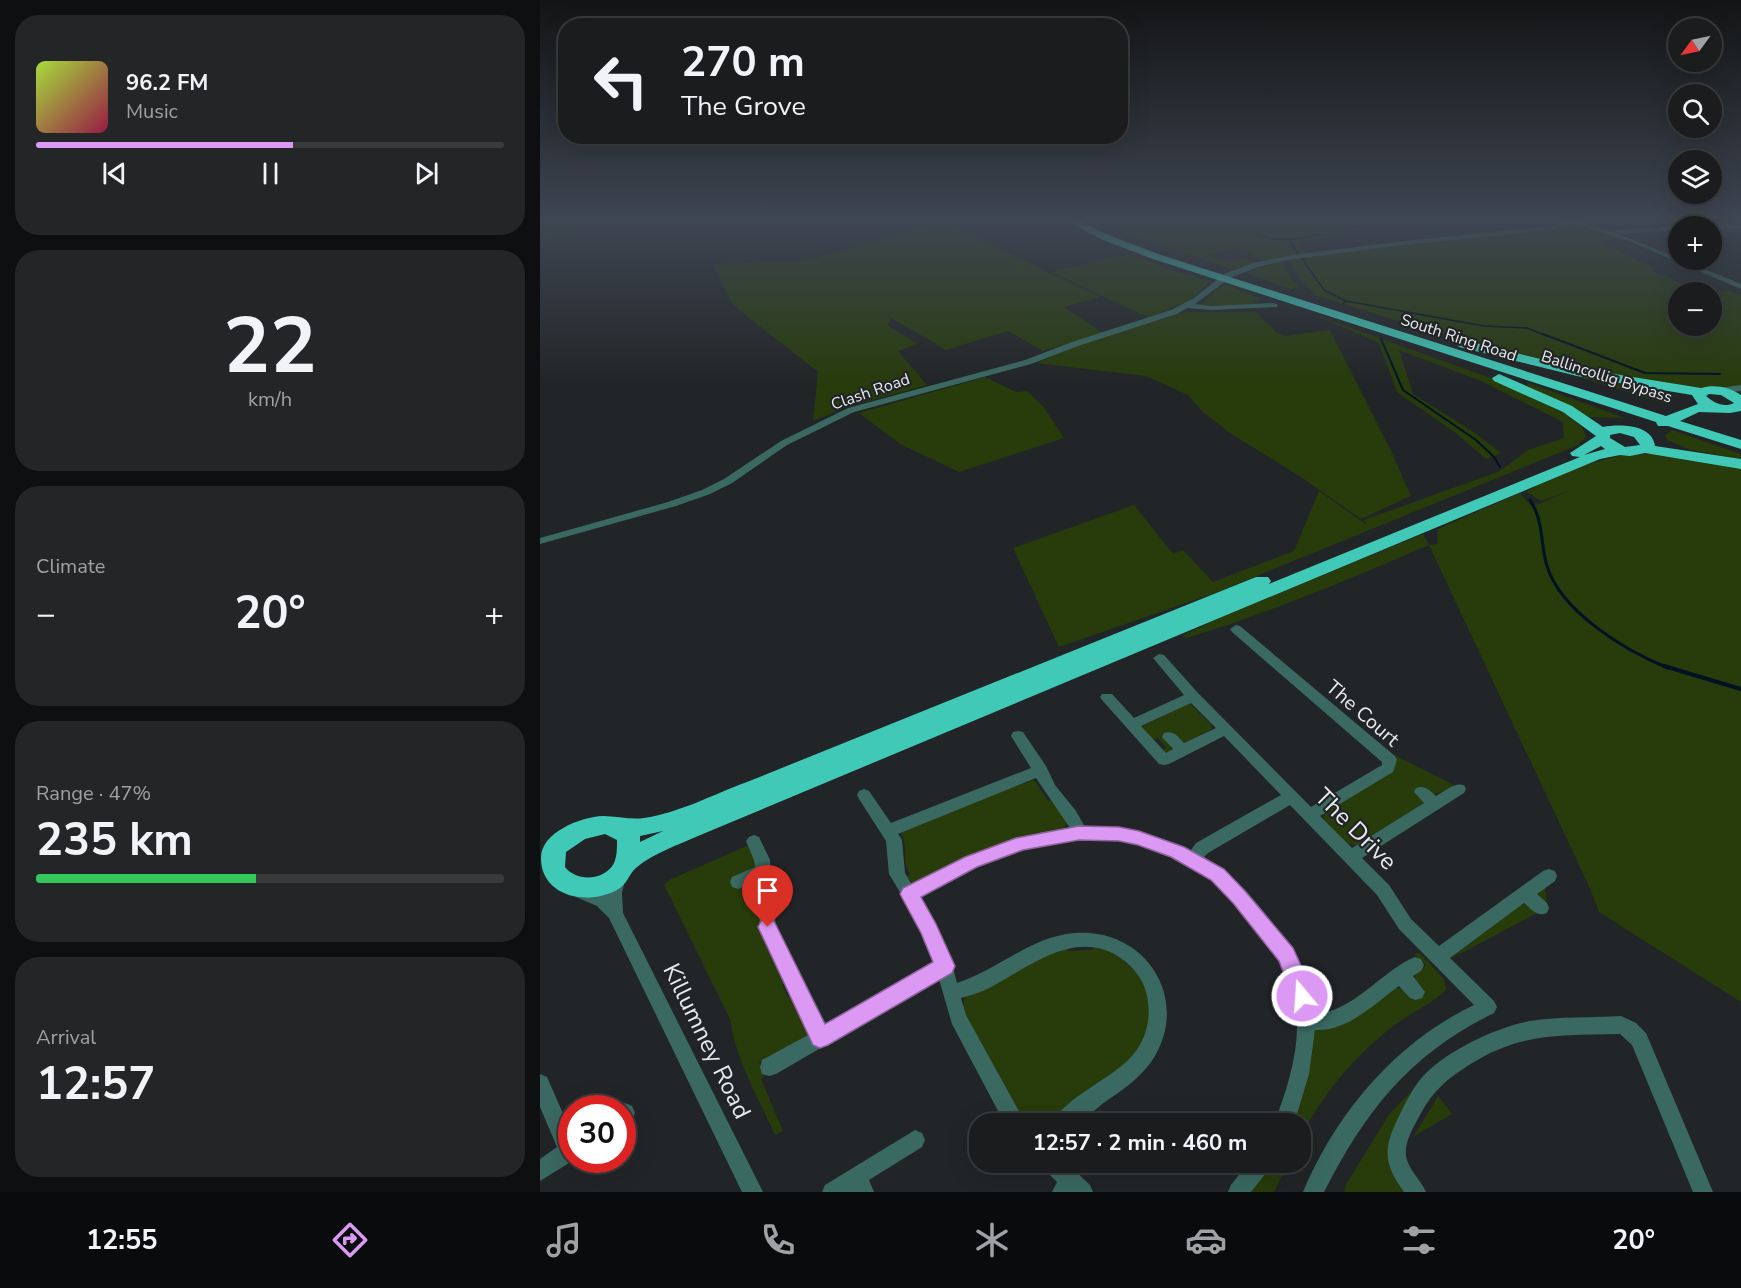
<!DOCTYPE html>
<html lang="en">
<head>
<meta charset="utf-8">
<style>
	:root { --surface:#1a1c1d; --page:#232526; --text:#f1f3f6; --muted:#9fa1a4; --line:#383a3b; --accent:#dc99f4 }
	body { margin:0; font-family:"Nunito Sans",sans-serif; background:var(--page); color:var(--text); height:100vh; display:flex; flex-direction:column; font-size:22px; white-space:nowrap }
	* { box-sizing:border-box; margin:0 }
	p { font-size:20px; color:var(--muted) }
	.icon { flex:none; width:33px; height:33px; fill:none; stroke:currentColor; stroke-width:2; stroke-linecap:round; stroke-linejoin:round }
	.map { position:relative; flex:1; overflow:hidden }
	.panel { display:flex; flex-direction:column; gap:15px; padding:15px; background:#0e0f10; width:540px }
	.panel>* { flex:none }
	.top-card { position:absolute; left:18px; top:18px; width:570px; height:126px; border-radius:24px; box-shadow:0 6px 24px #0002,0 0 0 2px var(--line); background:#1a1c1d; color:var(--text); overflow:hidden }
	.needle { width:39px; rotate:237deg }
	.buttons { position:absolute; left:1128px; top:18px; display:grid; gap:12px }
	.buttons a { display:grid; place-items:center; width:54px; height:54px; border-radius:50%; background:var(--surface); box-shadow:0 6px 24px #0002,0 0 0 2px var(--line); font-size:30px }
	.speed { position:absolute; left:18px; top:1095px; display:flex; gap:12px; font-size:30px; font-weight:700; text-align:center }
	.speed>* { display:grid; place-content:center; width:78px; height:78px; border-radius:50%; background:var(--surface); box-shadow:0 6px 24px #0002,0 0 0 2px var(--line); line-height:1 }
	.speed .limit { border:9px solid #d22; background:#fff; color:#111 }
	.pin { position:absolute; display:grid; place-items:center; width:51px; height:51px; color:#fff; margin:-62px -26px; border-radius:50% 50% 50% 0; rotate:-45deg; box-shadow:0 0 6px #0007 }
	.pin .icon { rotate:45deg }
	.me { position:absolute; width:66px; margin:-33px; rotate:342deg; stroke-linejoin:round; filter:drop-shadow(0 0 4px #0008) }
	.turn { display:flex; align-items:center; gap:21px; height:126px; padding:0 24px; font-size:27px }
	.turn .icon { width:78px; height:78px; stroke-width:2.5 }
	.turn b { display:block; font-size:42px; line-height:51px }
	.big { font-size:45px; font-weight:700; line-height:1.1 }
	.panel .card { flex:1; display:flex; flex-direction:column; justify-content:center; gap:9px; min-width:0; padding:0 21px; border-radius:24px; background:var(--page) }
	.panel .dial { align-items:center; gap:0 }
	.dial b { font-size:78px; line-height:1 }
	.song { display:flex; align-items:center; gap:18px }
	.cover { width:72px; height:72px; border-radius:9px; background:linear-gradient(135deg,hsl(80 70% 55%),hsl(340 70% 35%)) }
	.played { height:6px; border-radius:3px; background:linear-gradient(90deg,var(--accent) 55%,var(--line) 55%) }
	.keys { display:flex; justify-content:space-around; direction:ltr }
	.heat { display:flex; justify-content:space-between; align-items:center; font-size:33px; direction:ltr }
	.charge { height:9px; border-radius:4px; background:linear-gradient(90deg,#34c759 47%,var(--line) 0) }
	.trip { position:absolute; left:429px; top:1113px; width:342px; height:60px; border-radius:24px; background:var(--surface); box-shadow:0 6px 24px #0002,0 0 0 2px var(--line); font-weight:700; line-height:60px; text-align:center }
	.dock { display:flex; height:96px; justify-content:space-around; align-items:center; background:#0a0b0c; color:var(--muted) }
	.dock .icon { width:42px; height:42px }
	.dock .current { color:var(--accent) }
	.dock b { font-size:27px; color:var(--text) }
	main { display:flex; flex:1; min-height:0 }
	.map>svg:first-child { display:block }
	.green { fill:#273b0b }
	.lines { fill:none; stroke-linecap:round; stroke-linejoin:round }
	.stream-far3 { stroke:#011225; stroke-width:1.5 }
	.stream-far2 { stroke:#011225; stroke-width:2 }
	.stream-far1 { stroke:#011225; stroke-width:3 }
	.stream { stroke:#011225; stroke-width:4 }
	.minor { fill:#3a6962; fill-rule:evenodd }
	.highway { fill:#41c9b8; fill-rule:evenodd }
	.route { fill:#dc99f4; stroke:#8f639f; stroke-width:1.5 }
	.labels { text-anchor:middle; stroke-width:4.5; stroke-linejoin:round; paint-order:stroke }
	.far-street-label { font-size:16px; fill:#e8eaec; stroke:#222527 }
	.street-label { font-size:20px; fill:#e8eaec; stroke:#222527 }
	.near-street-label { font-size:24px; fill:#e8eaec; stroke:#222527 }
</style>
</head>
<body>
<main>
<section class="panel">
<div class="card">
<div class="song"><i class="cover"></i><div><b>96.2 FM</b><p>Music</p></div></div>
<div class="played"></div>
<div class="keys"><svg class="icon" aria-label="previous" viewBox="0 0 24 24"><path d="M18 5L8 12l10 7zM5 5v14"/></svg><svg class="icon" aria-label="pause" viewBox="0 0 24 24"><path d="M8 5v14M16 5v14"/></svg><svg class="icon" aria-label="next" viewBox="0 0 24 24"><path d="M6 5l10 7-10 7zM19 5v14"/></svg></div>
</div>
<div class="card dial"><b>22</b><p>km/h</p></div>
<div class="card"><p>Climate</p>
<div class="heat"><a>−</a><b class="big">20°</b><a>+</a></div>
</div>
<div class="card"><p>Range · 47%</p><b class="big">235 km</b><div class="charge"></div></div>
<div class="card"><p>Arrival</p><b class="big">12:57</b></div>
</section>
<div class="map">
<svg width="1201" height="1192" viewBox="0 0 1201 1192">
	<rect width="100%" height="100%" fill="#222527"/>
	<path class="green" d="M 0,218 L 86,218 L 0,239 Z
		M 555,218 L 841,218 L 850,222 L 864,220 L 858,218 L 937,218 L 826,228 L 759,243 L 768,254 L 726,261 L 695,248 L 669,256 L 687,261 L 706,258 L 713,261 L 713,264 L 691,269 L 584,233 Z
		M 1041,218 L 1138,218 L 1117,225 L 1081,224 L 1061,227 L 1038,220 Z
		M 403,222 L 560,297 L 524,307 L 563,333 L 503,351 L 468,331 L 406,350 L 350,317 L 348,326 L 378,344 L 358,351 L 387,385 L 307,407 L 273,421 L 278,372 L 193,305 L 173,264 L 265,261 Z
		M 1034,224 L 1077,236 L 1060,242 L 1116,269 L 1112,271 L 1162,292 L 1138,292 L 1138,326 L 1172,326 L 1172,293 L 1188,291 L 1201,295 L 1201,385 C 1152,393 1100,382 1051,372 C 958,352 868,324 777,296 L 759,278 L 749,259 L 887,241 L 1016,230 Z
		M 587,254 L 637,272 L 672,281 L 648,301 L 609,318 L 512,272 Z
		M 743,261 L 750,278 L 759,287 L 751,289 L 706,273 Z
		M 686,285 L 720,298 L 713,302 L 725,306 L 661,305 L 677,289 Z
		M 646,312 L 716,312 L 736,332 L 745,336 L 790,330 L 851,451 L 871,496 L 821,519 L 764,479 L 690,433 L 663,412 L 648,395 L 606,376 L 496,363 L 535,346 Z
		M 772,314 L 959,381 L 1027,415 L 1042,427 L 1046,437 L 1038,445 L 675,593 L 519,647 L 473,548 L 594,505 L 633,554 L 643,550 L 673,582 L 754,551 L 779,491 L 827,525 L 824,520 L 960,471 L 988,450 L 1024,438 L 1023,422 L 941,381 L 859,350 L 873,394 L 935,433 L 961,453 L 946,459 L 917,434 L 857,392 L 839,343 Z
		M 1033,375 L 1073,382 L 1132,401 L 1126,404 Z
		M 445,377 L 476,392 L 487,391 L 503,406 L 524,438 L 419,472 L 360,444 L 319,413 Z
		M 989,383 L 1085,418 L 1049,417 L 986,386 Z
		M 1132,430 L 1201,454 L 1201,459 L 1151,450 L 1127,440 L 1125,435 Z
		M 1091,454 L 1119,454 L 1201,468 L 1201,1002 L 1059,912 L 1049,886 L 889,545 C 810,579 729,613 647,638 L 642,636 L 679,618 L 883,534 L 889,545 L 897,544 L 898,529 L 980,493 L 990,505 L 1000,504 L 1030,490 L 1002,501 L 986,492 C 1014,474 1057,459 1091,454 Z
		M 649,703 L 671,724 L 672,729 L 646,742 L 640,741 L 630,744 L 631,750 L 625,754 L 620,751 L 626,748 L 618,738 L 611,741 L 601,727 Z
		M 850,753 L 914,785 C 904,792 894,793 884,800 L 883,805 L 821,846 L 807,844 L 784,821 L 783,815 L 853,770 L 855,761 Z
		M 492,780 L 495,781 L 508,801 L 511,800 L 527,822 L 524,828 L 375,884 L 366,877 L 370,874 C 361,859 369,848 361,833 L 482,781 L 484,784 Z
		M 209,845 L 216,860 L 213,881 L 218,884 L 223,931 L 246,982 L 242,985 L 248,997 L 252,995 L 268,1030 L 267,1036 L 219,1062 L 224,1076 L 221,1079 L 243,1131 L 235,1135 C 219,1099 195,1059 190,1019 L 124,885 L 129,880 Z
		M 1005,886 L 1007,907 L 1005,909 L 910,959 L 980,905 L 988,904 Z
		M 554,948 L 564,949 L 583,958 L 584,962 L 605,978 L 612,1020 L 597,1054 L 513,1123 L 484,1124 L 426,1019 L 423,1007 L 426,995 L 509,953 L 526,949 L 529,951 L 551,950 Z
		M 879,952 L 904,979 L 906,990 C 892,1004 872,1012 856,1024 C 817,1053 783,1093 761,1137 L 760,1124 L 752,1124 L 772,1030 L 855,988 L 865,989 L 875,979 L 875,974 L 886,965 L 874,955 Z
		M 877,1085 L 854,1127 L 868,1192 L 804,1192 L 807,1183 L 848,1116 Z
		M 898,1096 L 912,1114 L 874,1136 Z
		M 733,1163 L 748,1163 L 734,1192 L 710,1192 Z"/>
	<g class="lines">
		<path class="stream-far3" d="M 693,218 C 731,256 774,234 820,226 C 842,223 863,221 885,218
			M 1007,218 L 1027,220
			M 1183,218 L 1201,219
			M 1060,228 L 1119,227 L 1152,218
			M 749,240 L 760,256
			M 761,257 L 784,290 L 806,301 L 803,304
			M 806,301 L 944,326 L 987,328 L 1007,336"/>
		<path class="stream-far2" d="M 1003,334 L 1105,373 L 1180,374
			M 841,339 L 863,390 L 936,440 L 954,457 L 960,467"/>
		<path class="stream-far1" d="M 990,500 C 1004,521 1000,543 1007,566 C 1021,612 1086,651 1128,668"/>
		<path class="stream" d="M 1124,666 L 1201,689"/>
		<path class="minor" d="M 1023,218 L 1030,218 L 1073,232 L 1076,230 L 1138,226 L 1140,226 L 1138,230 L 1079,234 L 1201,284 L 1201,289 L 1089,241 L 1032,223 L 1012,230 L 864,245 L 753,259 L 718,267 L 690,278 L 655,304 L 671,306 L 734,303 L 738,305 L 737,307 L 671,310 L 647,308 L 637,314 L 538,346 L 491,364 L 314,412 L 247,445 L 192,483 L 170,494 L 136,506 L 0,544 L 0,538 L 128,502 L 162,490 L 184,479 L 241,441 L 308,408 L 485,360 L 532,342 L 631,310 L 654,298 L 684,274 L 713,263 L 753,255 L 864,241 L 1011,226 L 1026,221 Z
			M 1156,224 L 1159,226 L 1152,226 L 1153,225 Z
			M 1172,225 L 1201,225 L 1201,229 L 1172,229 L 1172,226 L 1169,226 Z
			M 1201,385 L 1201,391 L 1178,394 L 1173,391 L 1178,388 Z
			M 696,625 L 700,626 L 855,756 L 857,760 L 853,772 L 780,816 L 812,848 L 884,803 L 874,792 L 876,788 C 885,785 889,790 896,796 C 905,791 914,782 924,785 L 926,789 L 924,793 L 822,858 L 849,885 L 871,919 L 899,946 L 1003,871 L 1009,869 L 1015,871 L 1017,876 L 1015,881 L 997,894 L 1007,903 L 1009,908 L 1007,913 C 997,917 992,910 984,903 L 910,958 L 954,1001 L 957,1007 L 954,1013 C 870,1054 826,1110 784,1192 L 763,1192 C 796,1113 856,1042 934,1005 L 859,929 L 837,895 L 750,805 L 668,853 L 664,857 C 707,881 771,963 774,1013 C 811,1015 842,970 875,957 L 881,959 L 884,965 L 881,971 L 873,976 L 885,992 L 882,998 L 876,1000 L 870,998 L 859,986 C 834,1004 807,1032 775,1030 L 769,1074 L 754,1124 L 734,1124 C 748,1087 761,1047 756,1008 C 752,977 734,952 715,928 C 703,913 691,897 676,883 C 641,851 589,837 542,839 C 483,842 430,869 380,897 L 410,956 L 417,983 C 458,970 490,937 534,933 C 603,927 650,995 615,1056 C 603,1076 584,1089 565,1102 C 558,1107 542,1122 535,1124 C 529,1125 519,1124 512,1124 C 523,1098 572,1079 592,1056 C 608,1038 612,1014 606,992 C 603,979 593,967 582,959 C 537,927 491,966 451,987 C 442,992 432,995 421,998 L 426,1015 L 486,1124 L 465,1124 L 412,1024 L 399,979 L 236,1074 L 229,1076 L 222,1074 L 220,1067 L 222,1060 L 270,1034 L 220,927 L 216,881 L 198,889 L 192,887 L 190,882 L 192,877 L 215,867 L 214,860 L 206,841 L 209,837 L 214,835 L 219,837 L 230,860 L 236,927 L 284,1025 L 394,963 L 375,917 L 349,874 L 346,841 L 319,799 L 317,795 L 319,791 L 324,789 L 329,791 L 351,823 L 491,768 L 471,736 L 473,732 L 478,731 L 483,732 L 506,766 L 515,785 L 536,811 L 545,827 C 582,826 617,835 651,850 L 656,843 L 741,795 L 684,736 L 629,764 L 624,765 L 619,764 L 562,700 L 560,697 L 562,694 L 572,694 L 594,718 L 644,695 L 613,658 L 619,654 L 624,655 L 658,693 L 771,807 L 842,765 L 842,762 L 692,632 L 690,629 ZM 651,703 L 676,728 L 644,743 C 638,737 634,730 624,733 L 622,737 L 633,749 L 626,753 L 601,726 ZM 496,778 L 530,828 C 473,834 422,858 372,885 L 365,873 L 362,840 L 358,834 Z
			M 78,868 L 84,870 L 86,875 L 82,893 L 83,913 L 223,1192 L 202,1192 L 69,918 L 57,906 L 36,897 L 34,892 L 36,887 L 42,885 L 66,895 L 72,870 Z
			M 1081,1016 L 1096,1023 L 1106,1033 L 1173,1192 L 1153,1192 L 1092,1045 L 1080,1034 C 1020,1036 983,1031 929,1065 C 908,1078 893,1091 881,1113 C 875,1125 864,1141 866,1156 C 868,1169 881,1180 886,1192 L 864,1192 C 843,1163 843,1148 859,1116 C 866,1102 874,1085 885,1074 C 909,1050 957,1027 990,1021 C 1020,1016 1051,1018 1081,1016 Z
			M 0,1074 L 7,1077 L 32,1134 L 32,1160 L 34,1160 L 0,1181 L 0,1159 L 17,1147 L 0,1107 Z
			M 85,1103 L 92,1106 L 95,1113 L 92,1120 L 82,1124 L 82,1108 L 75,1108 Z
			M 375,1130 L 382,1133 L 385,1140 L 382,1147 L 329,1180 L 334,1192 L 282,1192 L 285,1185 Z
			M 501,1162 L 526,1162 L 550,1185 L 553,1192 L 512,1192 L 517,1182 L 504,1169 Z
			M 709,1162 L 732,1162 L 729,1169 L 711,1192 L 688,1192 L 691,1185 Z"/>
		<path class="highway" d="M 522,218 L 535,218 L 571,236 L 621,255 L 1126,416 L 1158,404 L 1152,395 L 1037,376 L 919,347 L 917,344 L 923,340 L 1037,368 L 1161,388 C 1175,384 1189,387 1201,395 L 1201,411 L 1190,413 L 1159,412 L 1140,421 L 1201,440 L 1201,449 L 1128,426 L 1118,426 L 1116,422 L 613,259 L 563,240 ZM 1169,394 L 1181,395 L 1194,403 C 1184,408 1174,403 1166,396 Z
			M 959,374 L 1032,406 L 1063,427 C 1080,424 1112,424 1115,446 L 1201,459 L 1201,469 L 1105,453 L 1090,456 L 1080,455 L 1060,459 L 158,836 C 138,845 114,853 97,867 C 89,873 88,884 77,890 C 48,906 1,897 1,858 C 1,832 41,817 63,816 C 77,816 91,820 104,818 C 139,813 174,794 207,782 L 716,577 L 728,577 L 731,581 L 729,584 L 1040,457 L 1032,456 L 1030,453 L 1056,436 L 1023,412 L 954,381 L 952,378 ZM 1080,433 L 1094,437 L 1100,445 L 1085,447 L 1070,438 L 1070,435 ZM 1061,446 L 1065,449 L 1044,455 ZM 123,831 L 100,842 L 100,836 ZM 65,834 L 77,840 C 77,849 77,856 74,863 C 65,881 36,882 25,867 L 26,852 L 45,839 Z"/>
	</g>
	<linearGradient id="sky" x2="0" y2="1"><stop stop-color="#131415"/><stop offset="0.57" stop-color="#3e4652"/><stop offset="1" stop-color="#3e4652" stop-opacity="0"/></linearGradient>
	<rect width="1201" height="385" fill="url(#sky)"/>
	<path class="route" d="M 539,826 L 579,827 L 599,831 L 644,847 L 684,869 L 706,892 L 753,948 L 768,981 L 772,996 L 769,1003 L 762,1006 L 755,1003 L 739,961 L 693,903 L 671,880 L 631,857 L 598,845 L 579,841 L 539,840 L 483,850 L 437,867 L 381,897 L 396,924 L 415,966 L 412,973 L 288,1045 L 280,1048 L 273,1045 L 218,927 L 221,921 L 228,919 L 234,921 L 285,1024 L 393,962 L 381,933 L 360,894 L 363,888 L 425,857 L 476,838 Z"/>
	<g class="labels">
		<g class="far-street-label">
			<text transform="translate(919 337) rotate(18)" y="6">South Ring Road</text>
			<text transform="translate(1067 376) rotate(18)" y="6">Ballincollig Bypass</text>
			<text transform="translate(330 391) rotate(-19)" y="6">Clash Road</text>
		</g>
		<g class="street-label">
			<text transform="translate(823 713) rotate(41)" y="7">The Court</text>
		</g>
		<g class="near-street-label">
			<text transform="translate(816 829) rotate(45)" y="8">The Drive</text>
			<text transform="translate(167 1041) rotate(64)" y="8">Killumney Road</text>
		</g>
	</g>
</svg>
<div class="buttons">
<a><svg class="needle" viewBox="-14 -14 28 28"><path d="M0-13l5 13h-10z" fill="#e53935"/><path d="M0 13l5-13h-10z" fill="#9fa1a4"/></svg></a>
<a><svg class="icon" aria-label="search" viewBox="0 0 24 24"><circle cx="10" cy="10" r="6"/><path d="M15 15l6 6"/></svg></a>
<a><svg class="icon" aria-label="layers" viewBox="0 0 24 24"><path d="M12 4l9 5-9 5-9-5zM3 14l9 5 9-5"/></svg></a>
<a>+</a>
<a>−</a>
</div>
<div class="speed"><div class="limit">30</div></div>
<div class="pin" style="left:228px;top:927px;background:#d93025"><svg class="icon" aria-label="arrive" viewBox="0 0 24 24"><path d="M6 21V4h12l-3 4 3 4H6"/></svg></div>
<svg class="me" style="left:762px;top:996px" viewBox="-20 -20 40 40"><circle r="17" fill="#dc99f4" stroke="#fff" stroke-width="3"/><path d="M0-11L8 9 0 5-8 9z" fill="#fff"/></svg>
<div class="trip">12:57 · 2 min · 460 m</div>
<div class="top-card">
<div class="turn"><svg class="icon" aria-label="left" viewBox="0 0 24 24"><path d="M17 20v-9H6M10 6l-5 5 5 5"/></svg><div><b>270 m</b>The Grove</div></div>
</div>
</div>
</main>
<nav class="dock">
<b>12:55</b>
<svg class="icon current" aria-label="directions" viewBox="0 0 24 24"><path d="M12 3l9 9-9 9-9-9zM9 14v-3h6M13 9l2 2-2 2"/></svg>
<svg class="icon" aria-label="music" viewBox="0 0 24 24"><path d="M9 18V5l10-2v13"/><circle cx="6" cy="18" r="3"/><circle cx="16" cy="16" r="3"/></svg>
<svg class="icon" aria-label="phone" viewBox="0 0 24 24"><path d="M5 4h4l2 5-3 2q2 4 5 5l2-3 5 2v4C11 20 4 13 5 4z"/></svg>
<svg class="icon" aria-label="climate" viewBox="0 0 24 24"><path d="M12 3v18M4 7l16 10M4 17L20 7"/></svg>
<svg class="icon" aria-label="car" viewBox="0 0 24 24"><path d="M5 17H2v-5l4-1 3-4h7l3 4 3 1v5h-3M9 17h6M6 11h13"/><circle cx="7" cy="17" r="2"/><circle cx="17" cy="17" r="2"/></svg>
<svg class="icon" aria-label="filters" viewBox="0 0 24 24"><path d="M4 7h16M4 17h16"/><circle cx="9" cy="7" r="2"/><circle cx="15" cy="17" r="2"/></svg>
<b>20°</b>
</nav>
</body>
</html>
